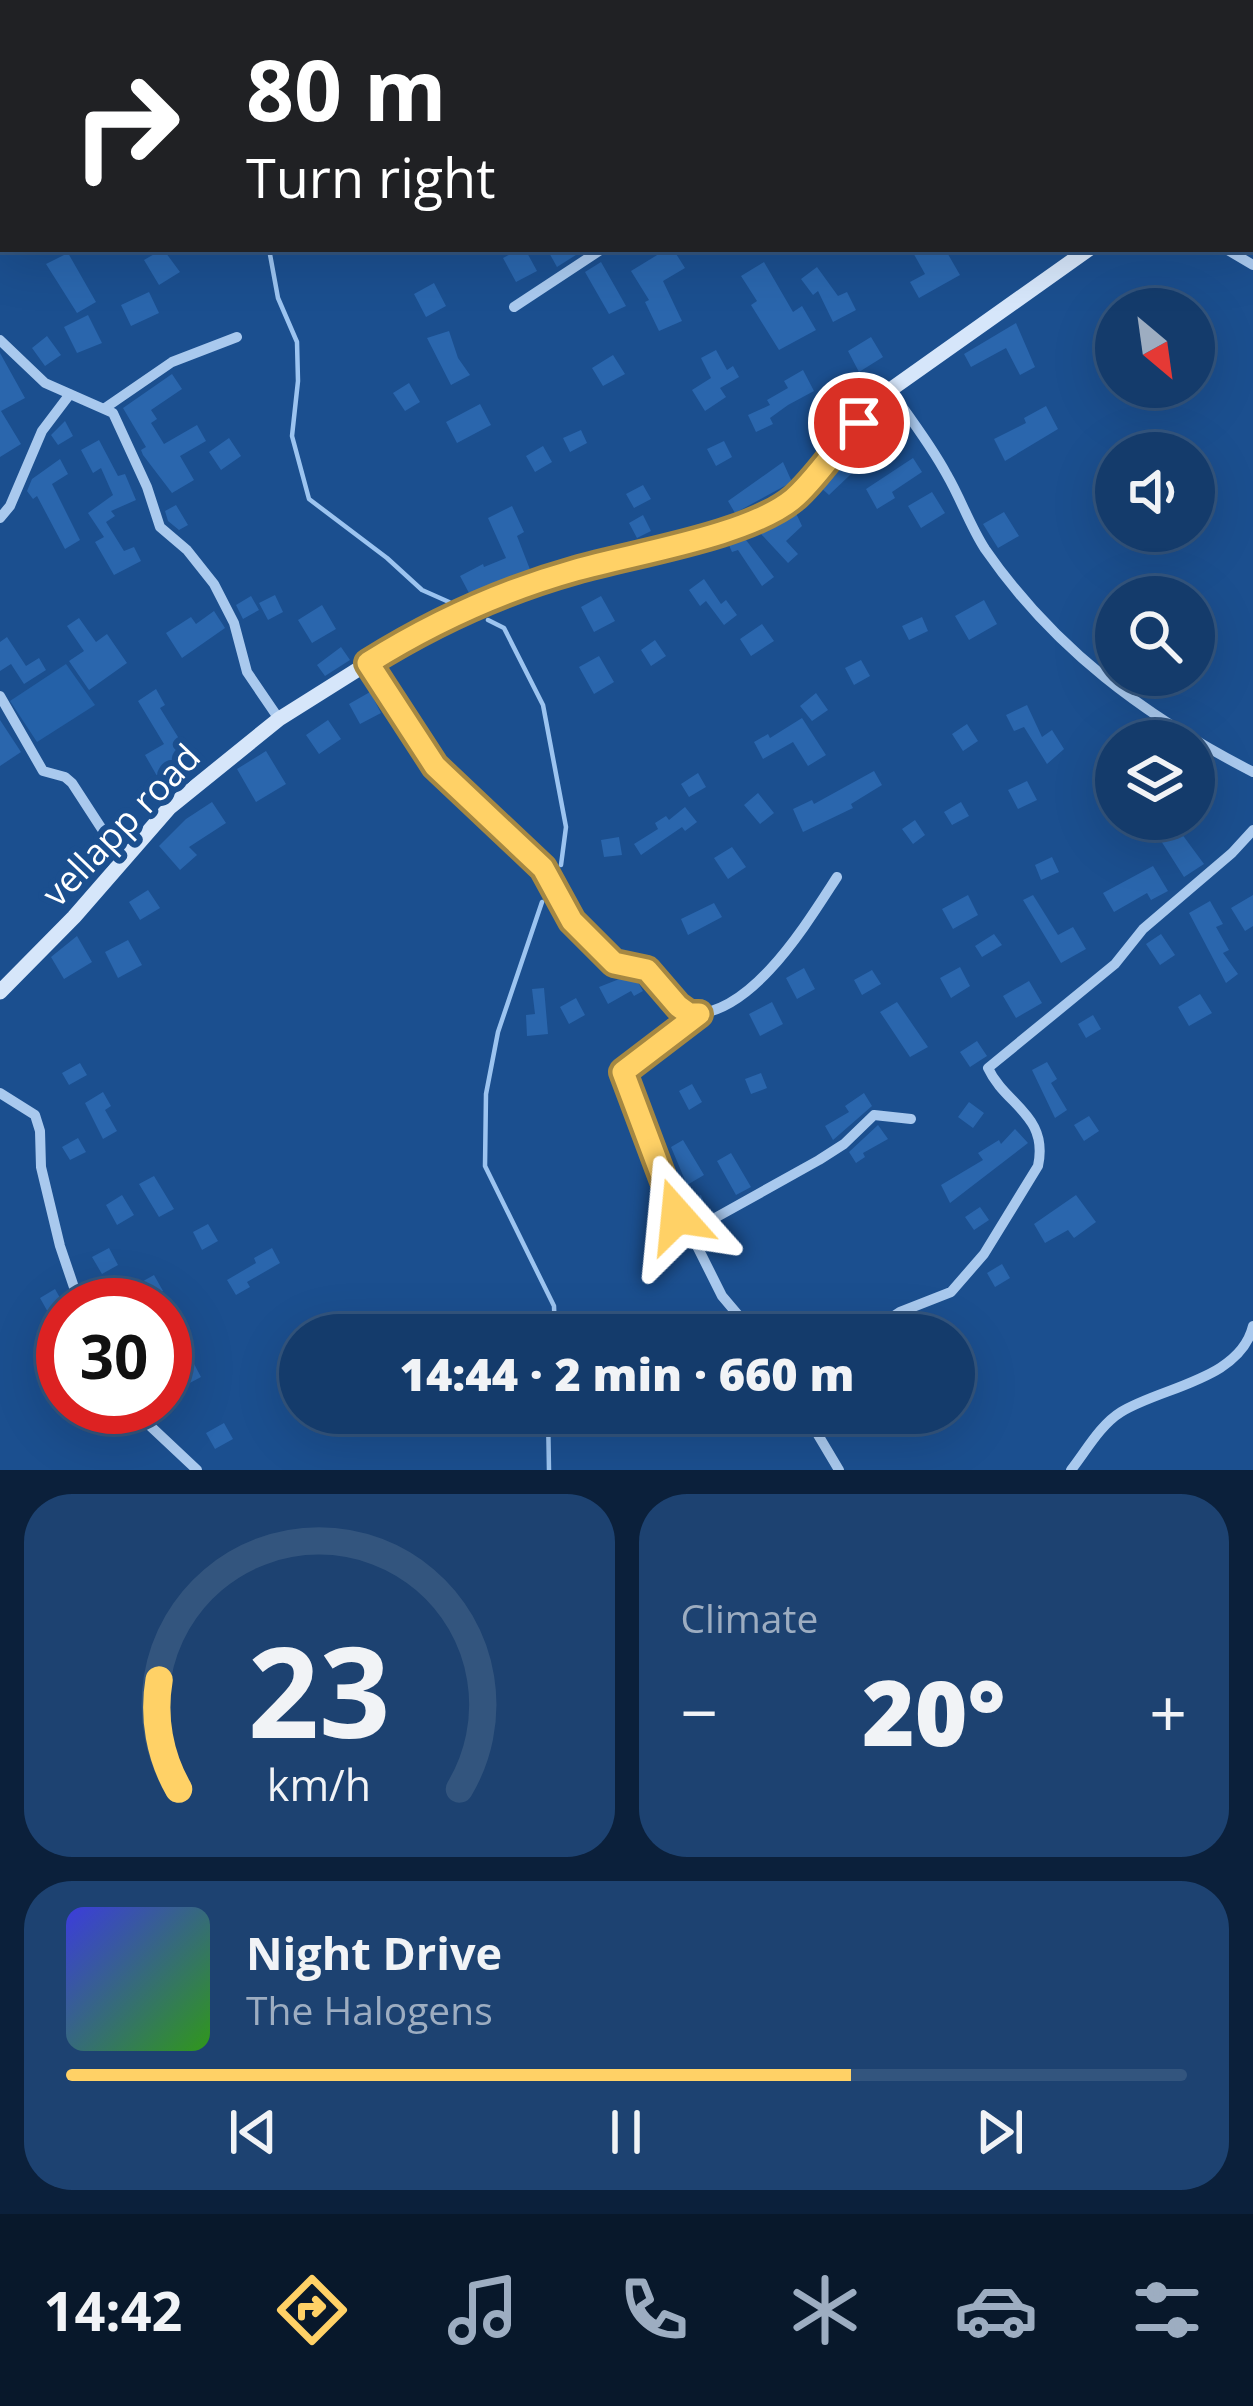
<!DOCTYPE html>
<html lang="en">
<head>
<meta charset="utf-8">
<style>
	:root { --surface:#143b6b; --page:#1d4271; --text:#f1f3f6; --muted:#9dadc1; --line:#33557e; --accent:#ffd166 }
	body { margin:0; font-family:"Open Sans",sans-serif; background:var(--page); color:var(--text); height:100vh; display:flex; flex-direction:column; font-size:45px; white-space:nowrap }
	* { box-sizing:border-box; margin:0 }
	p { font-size:39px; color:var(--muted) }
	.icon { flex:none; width:66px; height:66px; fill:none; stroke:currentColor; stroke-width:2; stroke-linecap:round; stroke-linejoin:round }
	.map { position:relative; height:1470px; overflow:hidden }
	.panel { display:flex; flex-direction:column; gap:24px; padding:24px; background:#0b203b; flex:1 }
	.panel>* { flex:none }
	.banner { position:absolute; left:0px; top:0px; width:1254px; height:252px; box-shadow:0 12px 48px #0002,0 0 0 3px var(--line); background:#202124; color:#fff; overflow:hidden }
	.needle { width:78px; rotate:151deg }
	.tools { position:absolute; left:1095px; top:288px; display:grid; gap:24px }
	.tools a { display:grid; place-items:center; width:120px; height:120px; border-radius:50%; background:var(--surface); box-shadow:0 12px 48px #0002,0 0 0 3px var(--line); font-size:60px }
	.speed { position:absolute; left:36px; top:1278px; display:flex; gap:24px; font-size:60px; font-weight:700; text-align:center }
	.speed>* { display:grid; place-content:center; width:156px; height:156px; border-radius:50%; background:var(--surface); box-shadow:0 12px 48px #0002,0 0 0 3px var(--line); line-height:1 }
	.speed .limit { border:18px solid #d22; background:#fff; color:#111 }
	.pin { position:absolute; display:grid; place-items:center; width:102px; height:102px; color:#fff; margin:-51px; border:6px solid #fff; border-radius:50%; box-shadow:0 3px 12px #0007 }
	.me { position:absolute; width:132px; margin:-66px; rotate:342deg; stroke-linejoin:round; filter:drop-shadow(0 0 9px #0008) }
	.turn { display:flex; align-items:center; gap:42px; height:252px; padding:0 48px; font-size:54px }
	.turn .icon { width:156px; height:156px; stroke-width:2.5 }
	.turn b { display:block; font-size:84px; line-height:102px }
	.big { font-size:90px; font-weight:800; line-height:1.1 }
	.panel .card { flex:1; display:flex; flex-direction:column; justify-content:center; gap:18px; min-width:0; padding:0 42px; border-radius:48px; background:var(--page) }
	.panel .dial { align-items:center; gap:0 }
	.dial svg { height:312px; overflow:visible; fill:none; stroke:var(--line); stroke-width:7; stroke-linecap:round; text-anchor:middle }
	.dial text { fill:var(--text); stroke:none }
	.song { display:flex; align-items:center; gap:36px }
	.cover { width:144px; height:144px; border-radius:18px; background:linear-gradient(135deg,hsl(240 70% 55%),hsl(110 70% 35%)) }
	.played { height:12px; border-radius:6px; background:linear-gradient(90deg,var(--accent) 70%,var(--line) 70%) }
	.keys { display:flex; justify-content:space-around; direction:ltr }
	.heat { display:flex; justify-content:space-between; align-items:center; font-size:66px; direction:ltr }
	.panel .tiles { flex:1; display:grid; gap:24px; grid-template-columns:1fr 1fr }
	.card:last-child { grid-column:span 2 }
	.trip { position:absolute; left:279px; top:1314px; width:696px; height:120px; border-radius:60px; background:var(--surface); box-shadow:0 12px 48px #0002,0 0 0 3px var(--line); font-weight:800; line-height:120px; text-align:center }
	.menu { display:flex; height:192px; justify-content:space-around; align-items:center; background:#08182b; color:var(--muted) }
	.menu .icon { width:84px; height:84px }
	.menu .on { color:var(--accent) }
	.menu b { font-size:54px; color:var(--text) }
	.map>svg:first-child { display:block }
	.green { fill:#2461a8 }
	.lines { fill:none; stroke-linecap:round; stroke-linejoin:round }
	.stream { stroke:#9cc4f0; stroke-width:4.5 }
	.building { fill:#2a66ad }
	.minor { stroke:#a9c9ee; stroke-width:10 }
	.secondary { stroke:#d6e6fa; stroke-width:15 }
	.route-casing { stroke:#a68842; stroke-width:30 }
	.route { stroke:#ffd166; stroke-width:21 }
	.labels { text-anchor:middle; stroke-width:12; stroke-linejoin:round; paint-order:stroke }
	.street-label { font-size:36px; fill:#fff; stroke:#1b4f8f }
</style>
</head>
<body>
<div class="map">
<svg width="1253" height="1470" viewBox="0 0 1253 1470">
	<rect width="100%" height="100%" fill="#1b4f8f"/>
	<path class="green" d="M 66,664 L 95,705 L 37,742 L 10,701 Z"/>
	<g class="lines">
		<path class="stream" d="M 223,0 L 223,3
			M 269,249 L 278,298 L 297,342 L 298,381 L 292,436 L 309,499 L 387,558 L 422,590 L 449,602
			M 488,620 L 504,628 L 543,705 L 566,827 L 561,865
			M 542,902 L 498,1032 L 486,1094 L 485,1166 L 554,1306 L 555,1335
			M 548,1413 L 549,1470"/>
	</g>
	<path class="building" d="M 163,249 L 180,272 L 159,285 L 144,260 Z
		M 520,249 L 525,249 L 537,271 L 516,282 L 503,258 Z
		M 547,249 L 577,249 L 579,253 L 557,267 Z
		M 667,249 L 673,249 L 685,268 L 663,281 L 682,321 L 659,331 L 645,302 L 649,300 L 631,271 Z
		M 911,249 L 945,249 L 960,275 L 919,298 L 910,282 L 925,274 Z
		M 68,253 L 96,302 L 77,313 L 46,264 Z
		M 601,262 L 626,306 L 609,314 L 585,272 Z
		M 764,262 L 793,312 L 802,306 L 816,330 L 779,350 L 751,305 L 757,301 L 741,276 Z
		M 817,267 L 838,296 L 847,292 L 856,310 L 833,322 L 818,291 L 813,295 L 801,279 Z
		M 434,283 L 446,306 L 426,317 L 414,294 Z
		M 149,292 L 159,313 L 131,326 L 121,305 Z
		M 88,315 L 102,343 L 77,353 L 64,327 Z
		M 1016,323 L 1035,367 L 1020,375 L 1006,348 L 971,367 L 964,354 Z
		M 449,331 L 458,358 L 470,375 L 451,385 L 427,338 Z
		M 47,336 L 61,355 L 45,366 L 32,348 Z
		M 871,337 L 883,357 L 859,372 L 848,351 Z
		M 716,350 L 727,370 L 733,366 L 739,377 L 720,388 L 726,397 L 705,411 L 692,390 L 711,378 L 701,358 Z
		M 0,353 L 25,398 L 1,411 L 21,444 L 0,457 Z
		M 613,355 L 625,374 L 603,386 L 592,368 Z
		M 803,370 L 814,391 L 788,405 L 770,418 L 773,424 L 756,432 L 748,415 L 770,405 L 767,400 L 788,388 L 784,381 Z
		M 172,374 L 182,389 L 151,410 L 157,419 L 151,423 L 164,444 L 197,425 L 206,441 L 180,456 L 194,480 L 172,493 L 143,455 L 141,450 L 146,447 L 123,408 Z
		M 869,382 L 875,389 L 857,405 L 848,393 Z
		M 409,383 L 420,402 L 405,411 L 393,393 Z
		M 480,404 L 491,425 L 457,443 L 446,422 Z
		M 1046,406 L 1058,429 L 1005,461 L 994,439 L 1026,423 L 1024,418 Z
		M 65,421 L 73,436 L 58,445 L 51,435 Z
		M 581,430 L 587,443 L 570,452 L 563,438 Z
		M 229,438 L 241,456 L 221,470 L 209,452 Z
		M 99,440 L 118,476 L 125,474 L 136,500 L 111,511 L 115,516 L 106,522 L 124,551 L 134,547 L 141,561 L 114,575 L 95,542 L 104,537 L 88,513 L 113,495 L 101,468 L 93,473 L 81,450 Z
		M 724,441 L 732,457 L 716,466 L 707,449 Z
		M 858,444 L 870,456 L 829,495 L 820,487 Z
		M 543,446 L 552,462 L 535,472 L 526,456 Z
		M 913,458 L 922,472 L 892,492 L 895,498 L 877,509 L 866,489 Z
		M 60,459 L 68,474 L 52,484 L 80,540 L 65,549 L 37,496 L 33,499 L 27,491 L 32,479 Z
		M 783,462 L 792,482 L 735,513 L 728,501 Z
		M 643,485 L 651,499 L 634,508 L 626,494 Z
		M 932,492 L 945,513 L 921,528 L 908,506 Z
		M 176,505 L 188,525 L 179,530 L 168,521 L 165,511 Z
		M 512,506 L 524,532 L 517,536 L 531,572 L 469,593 L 460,576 L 483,564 L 484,567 L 506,558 L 488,518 Z
		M 795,511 L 802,526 L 786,541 L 798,554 L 788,563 L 761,534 Z
		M 1004,512 L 1019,536 L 998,548 L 983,524 Z
		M 643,515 L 651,531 L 637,538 L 629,523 Z
		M 743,536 L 774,577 L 762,586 L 738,550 L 732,552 L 728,543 Z
		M 704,579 L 721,604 L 726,600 L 737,615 L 724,625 L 706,601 L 700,606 L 689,590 Z
		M 275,595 L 283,612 L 268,620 L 259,603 Z
		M 251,596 L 259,610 L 243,619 L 236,605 Z
		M 601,596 L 615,621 L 594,632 L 581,607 Z
		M 984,600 L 997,624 L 969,640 L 955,616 Z
		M 322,605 L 336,629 L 312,643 L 298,620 Z
		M 214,611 L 225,628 L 182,658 L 166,633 L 191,617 L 196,624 Z
		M 922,617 L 928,631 L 909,640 L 902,626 Z
		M 79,618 L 96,642 L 107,634 L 127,663 L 89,690 L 69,661 L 84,651 L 67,626 Z
		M 762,624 L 774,641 L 751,656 L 740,639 Z
		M 7,637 L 26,666 L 39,658 L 46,670 L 24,684 L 11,664 L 0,671 L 0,642 Z
		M 655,640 L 666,656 L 651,666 L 641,650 Z
		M 341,647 L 350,660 L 325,676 L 317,665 Z
		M 599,656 L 614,682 L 594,694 L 579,667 Z
		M 861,660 L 870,676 L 854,685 L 845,668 Z
		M 156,689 L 165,705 L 160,708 L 191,758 L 157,776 L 145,755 L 164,744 L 138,701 Z
		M 370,692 L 381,713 L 360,724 L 349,704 Z
		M 816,693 L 828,710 L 812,721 L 800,706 Z
		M 1027,705 L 1042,737 L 1052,730 L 1064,749 L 1047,764 L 1024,727 L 1014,731 L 1006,715 Z
		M 802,718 L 826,755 L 808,766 L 793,742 L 763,759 L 754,742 L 768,734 L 770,738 Z
		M 0,720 L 21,752 L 0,766 Z
		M 328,720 L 341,739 L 319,754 L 306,735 Z
		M 967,724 L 978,741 L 963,751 L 952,734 Z
		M 266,751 L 286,784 L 256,802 L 237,769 Z
		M 874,771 L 882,785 L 851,804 L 853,808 L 803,832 L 793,809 L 812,800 L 814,804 Z
		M 698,773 L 706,787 L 689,797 L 681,784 Z
		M 1027,781 L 1037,800 L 1018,809 L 1008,790 Z
		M 758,793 L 774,813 L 760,824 L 744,805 Z
		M 212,802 L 226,823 L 189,847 L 197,855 L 180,870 L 159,846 L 186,819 Z
		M 961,802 L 969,816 L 952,825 L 944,812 Z
		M 685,807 L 697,822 L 685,831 L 682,827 L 641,855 L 634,844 L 658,829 L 655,823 L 666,816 L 669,820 Z
		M 915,820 L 925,835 L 913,844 L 902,829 Z
		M 1173,822 L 1204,864 L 1184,877 L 1156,833 Z
		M 619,837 L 622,855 L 604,857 L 601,840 Z
		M 732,847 L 746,867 L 728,879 L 714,858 Z
		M 1052,857 L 1059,872 L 1041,880 L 1035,865 Z
		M 1153,866 L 1168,891 L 1151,900 L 1147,893 L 1114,912 L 1103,893 Z
		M 148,890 L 160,908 L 140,920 L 129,902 Z
		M 968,895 L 978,915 L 953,929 L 942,909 Z
		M 1033,895 L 1058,935 L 1073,927 L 1086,949 L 1061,963 L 1023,900 Z
		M 1253,895 L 1253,926 L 1245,931 L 1231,908 Z
		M 1210,901 L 1223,924 L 1216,927 L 1229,950 L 1223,953 L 1238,974 L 1226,983 L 1189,913 Z
		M 714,903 L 722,917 L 688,935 L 681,919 Z
		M 994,934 L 1002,945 L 982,957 L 975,946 Z
		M 1161,934 L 1175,955 L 1160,965 L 1146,944 Z
		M 77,936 L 92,962 L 64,979 L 51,957 Z
		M 128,940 L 142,965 L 118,978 L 105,952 Z
		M 960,967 L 970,986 L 951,998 L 940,978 Z
		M 804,968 L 815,989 L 797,999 L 786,978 Z
		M 872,970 L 881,984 L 862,995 L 854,980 Z
		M 627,976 L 635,977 L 643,991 L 634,996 L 631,991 L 608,1004 L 599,987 Z
		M 1029,981 L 1042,1003 L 1016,1018 L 1003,996 Z
		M 544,988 L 548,1034 L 527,1036 L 526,1015 L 535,1014 L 532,989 Z
		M 1200,994 L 1212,1013 L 1189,1026 L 1178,1007 Z
		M 576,998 L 585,1015 L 569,1024 L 560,1007 Z
		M 772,1002 L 783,1024 L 760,1036 L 749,1014 Z
		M 897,1002 L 928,1047 L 910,1057 L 880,1012 Z
		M 1093,1015 L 1101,1029 L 1086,1038 L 1078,1024 Z
		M 977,1041 L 987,1056 L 970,1067 L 960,1052 Z
		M 1047,1062 L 1057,1079 L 1051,1083 L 1067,1110 L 1055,1118 L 1032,1070 Z
		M 80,1063 L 87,1075 L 69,1085 L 62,1073 Z
		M 761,1073 L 767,1088 L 751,1094 L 745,1079 Z
		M 692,1084 L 702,1102 L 689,1110 L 679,1091 Z
		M 103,1092 L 111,1106 L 105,1110 L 117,1131 L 103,1139 L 85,1103 Z
		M 864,1093 L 872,1106 L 833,1140 L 825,1126 L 849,1112 L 845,1106 Z
		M 969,1102 L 984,1113 L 973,1128 L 958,1117 Z
		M 1089,1116 L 1099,1131 L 1084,1141 L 1074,1125 Z
		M 878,1125 L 888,1139 L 863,1153 L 865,1157 L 856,1163 L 849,1152 Z
		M 1015,1129 L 1028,1143 L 950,1203 L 941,1185 L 983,1160 L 978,1153 L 999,1140 L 1001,1144 Z
		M 78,1138 L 86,1152 L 70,1160 L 62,1147 Z
		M 683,1140 L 704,1175 L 687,1185 L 671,1147 Z
		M 731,1153 L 751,1187 L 736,1195 L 717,1161 Z
		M 154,1176 L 174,1209 L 159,1217 L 139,1184 Z
		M 122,1195 L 134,1215 L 117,1225 L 106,1205 Z
		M 701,1195 L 707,1211 L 691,1217 L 685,1201 Z
		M 1076,1195 L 1096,1222 L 1074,1238 L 1068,1230 L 1045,1243 L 1034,1224 Z
		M 980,1207 L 989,1220 L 974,1230 L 965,1217 Z
		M 208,1224 L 218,1241 L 202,1250 L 193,1232 Z
		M 109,1248 L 118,1265 L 102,1274 L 92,1257 Z
		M 272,1248 L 280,1263 L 247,1282 L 250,1287 L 236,1295 L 227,1280 L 256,1263 L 254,1258 Z
		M 1002,1264 L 1010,1278 L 995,1287 L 987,1273 Z
		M 154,1275 L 163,1291 L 148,1300 L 138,1284 Z
		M 55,1289 L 64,1305 L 49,1314 L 40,1298 Z
		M 193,1362 L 201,1377 L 184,1386 L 176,1372 Z
		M 224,1423 L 233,1439 L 215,1449 L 206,1433 Z"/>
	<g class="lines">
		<path class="minor" d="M 866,0 L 869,3
			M 1226,249 L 1253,265
			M 514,307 L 602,249
			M 0,340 L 45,383 L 113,413 L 147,487 L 160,527 L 187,550 L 214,584 L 234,623 L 247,672 L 279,719
			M 890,390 C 910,418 931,445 947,475 C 961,499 970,526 985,549 C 1054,649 1146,717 1253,772
			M 105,408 L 172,362 L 237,337
			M 0,518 L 10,506 L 42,431 L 70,394
			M 368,663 L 435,767 L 543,868 L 571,921 L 615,963 L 647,970 L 663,991 L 689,1014 C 751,1017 807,923 837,877
			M 0,696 L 43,771 L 65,777 L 72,783 L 122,860
			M 0,1093 L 35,1115 L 40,1131 L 41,1167 L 60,1246 L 80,1305
			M 692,1236 L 677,1216 L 623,1072 L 628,1064 L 699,1014
			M 755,1335 L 722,1296 L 692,1236 L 706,1223 L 819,1160 L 844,1144 L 874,1115 L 911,1119
			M 865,1335 L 900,1312 L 951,1292 L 984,1254 L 1038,1166 C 1049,1115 1005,1105 988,1068 L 1115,964 L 1143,929 L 1232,853 L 1253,830
			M 130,1407 L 197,1470
			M 805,1413 L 839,1470
			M 1071,1470 C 1086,1451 1100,1425 1121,1412 C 1161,1387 1240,1380 1253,1326"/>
		<path class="secondary" d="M 1251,79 L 1253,77
			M 0,992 L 74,917 L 169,808 L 279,719 L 427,626 L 475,603 L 576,570 L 723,532 L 793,499 L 890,390 L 1089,249"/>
	</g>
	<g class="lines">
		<defs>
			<path id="route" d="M 677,1216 L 623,1072 L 699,1014 L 689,1014 L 678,1006 L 647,970 L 614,963 L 572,921 L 543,868 L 435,766 L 368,663 C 435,621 501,591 576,570 C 635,553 748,536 793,499 C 814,482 838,445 859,423"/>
		</defs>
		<use href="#route" class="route-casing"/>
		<use href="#route" class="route"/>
	</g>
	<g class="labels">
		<g class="street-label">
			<text transform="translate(121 825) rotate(-46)" y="13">vellapp road</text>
		</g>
	</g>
</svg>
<div class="tools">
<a><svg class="needle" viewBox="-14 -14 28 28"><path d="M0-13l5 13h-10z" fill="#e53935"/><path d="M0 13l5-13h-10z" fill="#9dadc1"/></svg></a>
<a><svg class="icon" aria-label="sound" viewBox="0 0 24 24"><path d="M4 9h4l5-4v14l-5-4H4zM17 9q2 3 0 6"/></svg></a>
<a><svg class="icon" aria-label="search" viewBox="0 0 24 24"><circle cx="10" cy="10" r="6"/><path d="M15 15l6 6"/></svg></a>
<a><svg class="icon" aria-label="layers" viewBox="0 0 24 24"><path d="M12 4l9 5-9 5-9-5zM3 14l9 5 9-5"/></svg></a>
</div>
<div class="speed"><div class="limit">30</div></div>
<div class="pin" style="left:859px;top:423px;background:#d93025"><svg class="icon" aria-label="arrive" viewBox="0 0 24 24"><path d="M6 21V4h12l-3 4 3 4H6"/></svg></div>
<svg class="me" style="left:677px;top:1216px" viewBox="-20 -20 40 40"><path d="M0-17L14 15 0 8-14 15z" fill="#ffd166" stroke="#fff" stroke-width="4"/></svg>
<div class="trip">14:44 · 2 min · 660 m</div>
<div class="banner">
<div class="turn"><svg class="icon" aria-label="right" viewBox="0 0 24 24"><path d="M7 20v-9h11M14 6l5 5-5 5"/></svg><div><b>80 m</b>Turn right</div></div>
</div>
</div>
<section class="panel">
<div class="tiles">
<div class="card dial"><svg viewBox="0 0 100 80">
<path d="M14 69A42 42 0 1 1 86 69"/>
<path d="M14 69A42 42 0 0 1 9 41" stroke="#ffd166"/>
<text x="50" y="56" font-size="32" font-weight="700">23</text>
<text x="50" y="72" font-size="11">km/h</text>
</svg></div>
<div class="card"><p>Climate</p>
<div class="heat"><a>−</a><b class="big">20°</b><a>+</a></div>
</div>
<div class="card">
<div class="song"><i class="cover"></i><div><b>Night Drive</b><p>The Halogens</p></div></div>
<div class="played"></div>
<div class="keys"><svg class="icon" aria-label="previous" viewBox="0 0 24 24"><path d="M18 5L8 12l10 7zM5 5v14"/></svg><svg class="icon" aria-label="pause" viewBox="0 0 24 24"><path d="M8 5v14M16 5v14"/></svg><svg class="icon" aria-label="next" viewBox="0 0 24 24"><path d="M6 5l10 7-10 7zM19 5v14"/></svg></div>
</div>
</div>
</section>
<nav class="menu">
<b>14:42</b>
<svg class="icon on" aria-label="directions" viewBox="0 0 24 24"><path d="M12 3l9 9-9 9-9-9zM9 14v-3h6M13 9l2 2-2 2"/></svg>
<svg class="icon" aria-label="music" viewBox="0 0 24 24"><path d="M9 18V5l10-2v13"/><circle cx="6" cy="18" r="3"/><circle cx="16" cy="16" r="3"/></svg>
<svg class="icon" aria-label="phone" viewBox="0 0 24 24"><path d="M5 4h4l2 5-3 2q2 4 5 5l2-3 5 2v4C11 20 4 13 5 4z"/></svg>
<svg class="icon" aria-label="climate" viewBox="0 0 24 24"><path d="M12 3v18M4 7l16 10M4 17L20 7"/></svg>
<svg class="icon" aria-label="car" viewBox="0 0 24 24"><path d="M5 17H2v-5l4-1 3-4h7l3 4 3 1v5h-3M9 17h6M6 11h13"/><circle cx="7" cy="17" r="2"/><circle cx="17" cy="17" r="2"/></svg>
<svg class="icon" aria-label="filters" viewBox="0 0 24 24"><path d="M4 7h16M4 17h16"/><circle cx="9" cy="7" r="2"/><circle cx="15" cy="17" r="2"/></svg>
</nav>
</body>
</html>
